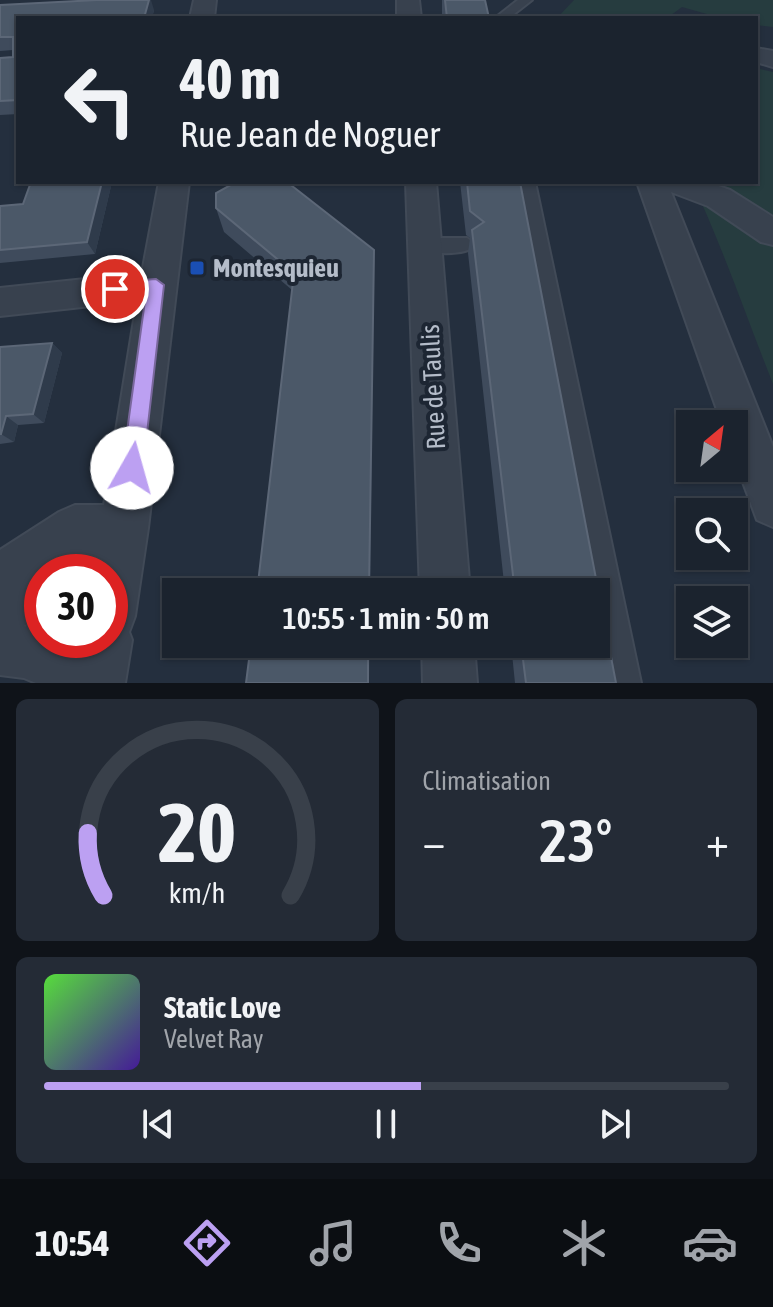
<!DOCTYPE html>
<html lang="fr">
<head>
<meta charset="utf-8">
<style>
	:root { --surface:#1b232e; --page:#242b36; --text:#f1f3f6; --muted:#a0a4aa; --line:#39404a; --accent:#bca0f2 }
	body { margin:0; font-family:"Asap Condensed",sans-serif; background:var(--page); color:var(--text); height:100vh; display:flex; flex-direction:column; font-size:30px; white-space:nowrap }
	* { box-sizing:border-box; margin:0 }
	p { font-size:26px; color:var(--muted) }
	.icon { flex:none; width:44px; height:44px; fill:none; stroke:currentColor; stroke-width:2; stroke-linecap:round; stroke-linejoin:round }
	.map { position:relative; height:683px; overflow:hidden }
	.sheet { display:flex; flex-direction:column; gap:16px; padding:16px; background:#0f1319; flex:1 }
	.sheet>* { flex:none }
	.banner { position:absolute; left:16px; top:16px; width:742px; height:168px; border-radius:0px; box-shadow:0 2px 6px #0004,0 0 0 2px var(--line); background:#1b232e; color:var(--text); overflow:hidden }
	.needle { width:52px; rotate:29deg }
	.fabs { position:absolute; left:676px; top:410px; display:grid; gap:16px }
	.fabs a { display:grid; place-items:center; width:72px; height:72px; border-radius:0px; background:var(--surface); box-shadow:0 2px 6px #0004,0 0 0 2px var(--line); font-size:40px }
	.speed { position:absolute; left:24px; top:554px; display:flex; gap:16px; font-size:40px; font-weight:700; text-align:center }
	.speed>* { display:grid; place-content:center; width:104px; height:104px; border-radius:50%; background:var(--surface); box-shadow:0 2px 6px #0004,0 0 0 2px var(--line); line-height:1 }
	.speed .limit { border:12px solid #d22; background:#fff; color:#111 }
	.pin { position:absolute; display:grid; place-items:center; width:68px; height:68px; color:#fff; margin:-34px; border:4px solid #fff; border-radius:50%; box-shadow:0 2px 8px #0007 }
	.me { position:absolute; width:88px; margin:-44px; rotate:7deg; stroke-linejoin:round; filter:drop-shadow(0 0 6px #0008) }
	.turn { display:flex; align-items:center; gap:28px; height:168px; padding:0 32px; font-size:36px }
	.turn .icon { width:104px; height:104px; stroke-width:2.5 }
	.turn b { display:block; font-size:56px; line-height:68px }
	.big { font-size:60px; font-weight:600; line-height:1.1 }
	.sheet .tile { flex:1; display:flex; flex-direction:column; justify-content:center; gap:12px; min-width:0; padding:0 28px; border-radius:12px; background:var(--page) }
	.sheet .dial { align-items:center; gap:0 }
	.dial svg { height:208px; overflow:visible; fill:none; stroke:var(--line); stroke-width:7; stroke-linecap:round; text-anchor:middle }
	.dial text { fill:var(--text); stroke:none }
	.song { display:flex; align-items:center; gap:24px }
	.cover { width:96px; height:96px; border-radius:12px; background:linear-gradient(135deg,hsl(110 70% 55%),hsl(260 70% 35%)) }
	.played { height:8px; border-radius:4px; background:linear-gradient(90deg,var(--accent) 55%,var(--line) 55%) }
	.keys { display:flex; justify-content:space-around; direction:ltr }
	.heat { display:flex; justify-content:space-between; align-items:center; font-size:44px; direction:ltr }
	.sheet .tiles { flex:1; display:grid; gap:16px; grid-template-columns:1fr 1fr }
	.tile:last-child { grid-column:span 2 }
	.trip { position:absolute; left:162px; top:578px; width:448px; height:80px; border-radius:0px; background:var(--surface); box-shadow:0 2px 6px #0004,0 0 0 2px var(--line); font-weight:600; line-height:80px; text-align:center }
	.tab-bar { display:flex; height:128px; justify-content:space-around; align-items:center; background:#0b0e12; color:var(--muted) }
	.tab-bar .icon { width:56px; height:56px }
	.tab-bar .current { color:var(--accent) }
	.tab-bar b { font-size:36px; color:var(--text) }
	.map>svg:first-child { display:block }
	.green { fill:#263c3f }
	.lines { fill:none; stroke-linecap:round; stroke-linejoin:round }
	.lane-casing { stroke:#414a57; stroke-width:4 }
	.street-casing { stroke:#414a57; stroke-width:4 }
	.lane { fill:#38414e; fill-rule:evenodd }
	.street { fill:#38414e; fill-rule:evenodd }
	.wall { fill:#3f4b5c }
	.shaded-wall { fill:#2f3b4b }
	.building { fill:#4b5868; stroke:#5c6777; stroke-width:2 }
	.route { fill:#bca0f2; stroke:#7a689d; stroke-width:2 }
	.transit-dot { fill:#1a4fb4; stroke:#1d2633; stroke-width:3 }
	.labels { text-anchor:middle; stroke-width:8; stroke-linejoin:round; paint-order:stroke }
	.poi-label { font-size:26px; font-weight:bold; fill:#b4bcc9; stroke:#1d2633; text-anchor:start }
	.street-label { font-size:26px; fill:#b4bcc9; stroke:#1d2633 }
</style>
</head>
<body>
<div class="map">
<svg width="773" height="683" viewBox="0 0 773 683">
	<rect width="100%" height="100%" fill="#242f3e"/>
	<path class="green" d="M 574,0 L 773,0 L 773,27 L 756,25 L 756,18 L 721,18 L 682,7 L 667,18 L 557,18 Z
		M 756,68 L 773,72 L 773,384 C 746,316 723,248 692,182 L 756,182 Z"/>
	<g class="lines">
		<defs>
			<path id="lane" d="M 518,0 L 532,0 L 509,18 L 495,18 Z
				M 519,182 L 535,182 L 641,683 L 613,683 Z
				M 425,238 L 467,238 L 476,245 C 466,256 426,256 416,245 Z"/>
			<path id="street" d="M 194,0 L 216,0 L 214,18 L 190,18 Z
				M 397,0 L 419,0 L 421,18 L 397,18 Z
				M 756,48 L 773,51 L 773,67 L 756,62 Z
				M 159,182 L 189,182 L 148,528 L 135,616 L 129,632 L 132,640 L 125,683 L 36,683 L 24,678 L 0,675 L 0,550 L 59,512 L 75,505 L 104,505 L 137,301 L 0,316 L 0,288 L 142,273 ZM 42,572 L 110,572 L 110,640 L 80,640 L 78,649 L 62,640 L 42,640 L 42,632 L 24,626 L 42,613 Z
				M 406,182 L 436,182 L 470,592 L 420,592 Z
				M 637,182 L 707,182 L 730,190 L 773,217 L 773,245 L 761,242 L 708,206 L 671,192 L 773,447 L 773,527 L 757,520 L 734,458 L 734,424 L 722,424 Z
				M 422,644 L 474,644 L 477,683 L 423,683 Z"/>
		</defs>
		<use href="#lane" class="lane-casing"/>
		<use href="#street" class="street-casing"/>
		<use href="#lane" class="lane"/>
		<use href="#street" class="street"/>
	</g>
	<path class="wall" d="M 442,0 L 485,0 L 489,18 L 442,18 Z
		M 0,5 L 154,10 L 152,18 L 18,18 L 18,114 L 0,115 L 0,58 L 13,57 L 13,50 L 0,51 Z
		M 112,182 L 95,254 L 0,263 L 0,206 L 23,204 Z
		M 460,182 L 520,182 L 616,683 L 515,683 L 511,644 L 596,644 L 596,592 L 505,592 L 468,253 L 470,238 L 466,235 Z
		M 216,208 L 374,250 L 374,273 L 292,290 L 224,232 Z
		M 52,343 L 62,353 L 44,423 L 18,425 L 14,442 L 0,444 L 0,347 Z"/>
	<path class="shaded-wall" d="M 149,0 L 151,0 L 154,10 L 152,18 L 144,18 Z
		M 102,182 L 112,182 L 95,254 L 87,242 Z
		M 374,250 L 370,592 L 369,592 Z
		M 52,343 L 62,353 L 44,423 L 33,414 Z
		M 6,416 L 18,425 L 14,442 L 1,434 Z
		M 368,644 L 370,644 L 369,683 L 368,683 Z"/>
	<path class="building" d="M 97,0 L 149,0 L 144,18 L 18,18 L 18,100 L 0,101 L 0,58 L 13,57 L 13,37 L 0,37 L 0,5 Z
		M 445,0 L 485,0 L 489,18 L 447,18 Z
		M 31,182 L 102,182 L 87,242 L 0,250 L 0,206 L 23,204 Z
		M 236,182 L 287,182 L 374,250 L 369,592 L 257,592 L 294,273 L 216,208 L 216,193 Z
		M 467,182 L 520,182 L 616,683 L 526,683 L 521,644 L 596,644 L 596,592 L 515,592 L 472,230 L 484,222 L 470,211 Z
		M 52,343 L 33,414 L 6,416 L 1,434 L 0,434 L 0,347 Z
		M 251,644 L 368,644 L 368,683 L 246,683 Z"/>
	<path class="route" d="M 156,279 L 164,285 L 143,468 L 140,475 L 132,478 L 125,475 L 122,468 L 146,293 L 115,296 L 107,289 L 115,282 Z"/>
	<rect class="transit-dot" x="189" y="260" width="16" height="16" rx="4"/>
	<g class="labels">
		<g class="poi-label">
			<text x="213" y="277">Montesquieu</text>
		</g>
		<g class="street-label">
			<text transform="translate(433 387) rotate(-93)" y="9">Rue de Taulis</text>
		</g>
	</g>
</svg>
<div class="fabs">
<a><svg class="needle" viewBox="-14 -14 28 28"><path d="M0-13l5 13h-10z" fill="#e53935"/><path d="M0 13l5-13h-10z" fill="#a0a4aa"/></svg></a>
<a><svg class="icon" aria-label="search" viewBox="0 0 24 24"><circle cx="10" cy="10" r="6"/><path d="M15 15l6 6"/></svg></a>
<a><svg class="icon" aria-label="layers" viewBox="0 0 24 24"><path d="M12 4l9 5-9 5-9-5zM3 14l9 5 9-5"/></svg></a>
</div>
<div class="speed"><div class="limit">30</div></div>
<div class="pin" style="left:115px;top:289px;background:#d93025"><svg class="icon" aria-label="arrive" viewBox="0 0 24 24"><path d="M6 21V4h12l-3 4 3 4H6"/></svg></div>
<svg class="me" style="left:132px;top:468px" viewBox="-20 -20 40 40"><circle r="19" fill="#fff"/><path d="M0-13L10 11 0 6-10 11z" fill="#bca0f2"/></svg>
<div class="trip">10:55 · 1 min · 50 m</div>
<div class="banner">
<div class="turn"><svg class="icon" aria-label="left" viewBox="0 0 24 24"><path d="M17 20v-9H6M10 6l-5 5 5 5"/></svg><div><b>40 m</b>Rue Jean de Noguer</div></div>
</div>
</div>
<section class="sheet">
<div class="tiles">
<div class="tile dial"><svg viewBox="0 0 100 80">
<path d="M14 69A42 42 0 1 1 86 69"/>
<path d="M14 69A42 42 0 0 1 8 45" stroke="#bca0f2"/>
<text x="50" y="56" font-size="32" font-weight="700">20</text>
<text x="50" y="72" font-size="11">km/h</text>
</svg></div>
<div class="tile"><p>Climatisation</p>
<div class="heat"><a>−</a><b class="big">23°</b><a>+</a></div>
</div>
<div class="tile">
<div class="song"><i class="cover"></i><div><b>Static Love</b><p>Velvet Ray</p></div></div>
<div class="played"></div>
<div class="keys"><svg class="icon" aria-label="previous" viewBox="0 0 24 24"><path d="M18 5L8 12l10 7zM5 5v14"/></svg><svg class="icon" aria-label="pause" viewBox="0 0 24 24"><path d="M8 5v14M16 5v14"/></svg><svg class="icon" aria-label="next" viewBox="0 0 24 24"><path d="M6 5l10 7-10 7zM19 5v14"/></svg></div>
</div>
</div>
</section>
<nav class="tab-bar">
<b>10:54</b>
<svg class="icon current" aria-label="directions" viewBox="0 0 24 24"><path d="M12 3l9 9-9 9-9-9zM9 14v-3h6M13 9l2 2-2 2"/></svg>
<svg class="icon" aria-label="music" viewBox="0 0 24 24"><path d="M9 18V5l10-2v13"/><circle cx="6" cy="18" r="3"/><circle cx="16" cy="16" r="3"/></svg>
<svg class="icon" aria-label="phone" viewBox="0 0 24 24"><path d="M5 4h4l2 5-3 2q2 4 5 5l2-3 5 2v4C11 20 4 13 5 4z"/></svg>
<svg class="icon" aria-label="climate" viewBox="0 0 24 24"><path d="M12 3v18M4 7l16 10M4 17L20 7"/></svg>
<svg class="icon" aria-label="car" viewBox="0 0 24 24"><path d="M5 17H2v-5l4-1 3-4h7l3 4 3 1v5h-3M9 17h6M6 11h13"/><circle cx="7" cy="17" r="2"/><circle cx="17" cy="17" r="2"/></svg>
</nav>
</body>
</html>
